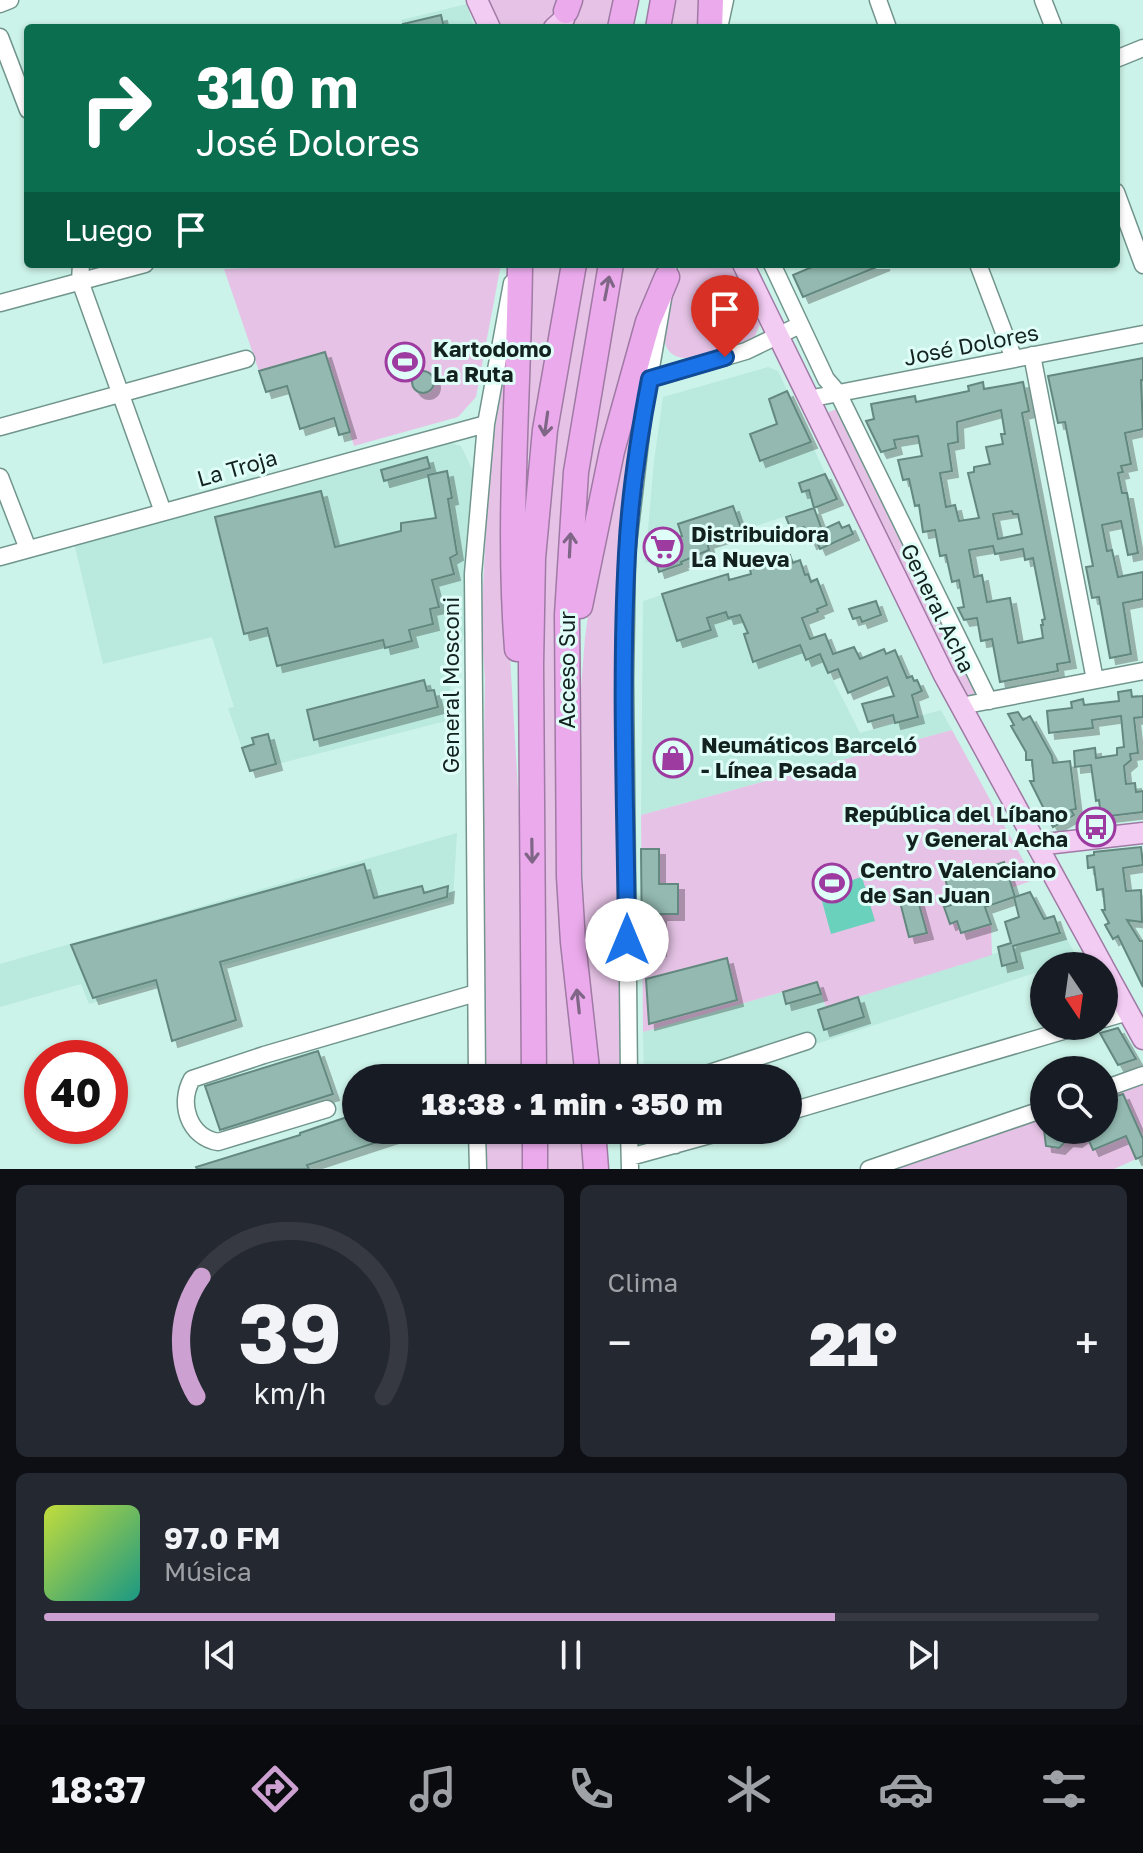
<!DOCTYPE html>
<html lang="es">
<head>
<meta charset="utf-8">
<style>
	:root { --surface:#171b24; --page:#242831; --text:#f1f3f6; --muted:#9ea1a6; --line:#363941; --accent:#cca0d0 }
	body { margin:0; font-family:"Golos Text",sans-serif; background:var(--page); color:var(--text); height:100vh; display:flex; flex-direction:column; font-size:30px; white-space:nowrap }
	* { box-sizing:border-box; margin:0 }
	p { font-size:26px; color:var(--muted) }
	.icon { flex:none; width:44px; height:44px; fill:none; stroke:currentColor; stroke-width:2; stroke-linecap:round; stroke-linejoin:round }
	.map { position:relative; height:1169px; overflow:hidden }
	.panel { display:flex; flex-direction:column; gap:16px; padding:16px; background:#0d0f14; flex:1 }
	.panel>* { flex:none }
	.hud { position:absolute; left:24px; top:24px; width:1096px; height:244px; border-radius:8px; box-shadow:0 2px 6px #0004; background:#0b6e4f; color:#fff; overflow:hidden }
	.needle { width:52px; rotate:167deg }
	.controls { position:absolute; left:1030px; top:952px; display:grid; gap:16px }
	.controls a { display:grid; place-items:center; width:88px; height:88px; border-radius:50%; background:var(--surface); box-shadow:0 2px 6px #0004; font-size:40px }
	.speed { position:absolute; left:24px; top:1040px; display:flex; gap:16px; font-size:40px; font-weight:700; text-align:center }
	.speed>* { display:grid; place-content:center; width:104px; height:104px; border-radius:50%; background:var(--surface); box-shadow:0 2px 6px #0004; line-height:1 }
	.speed .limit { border:12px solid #d22; background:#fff; color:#111 }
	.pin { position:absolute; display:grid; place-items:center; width:68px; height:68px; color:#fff; margin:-82px -34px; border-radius:50% 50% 50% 0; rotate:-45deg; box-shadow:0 0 8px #0007 }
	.pin .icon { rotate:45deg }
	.me { position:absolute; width:88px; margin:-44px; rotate:0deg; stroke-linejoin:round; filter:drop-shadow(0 0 6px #0008) }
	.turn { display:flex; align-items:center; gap:28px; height:168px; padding:0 40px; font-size:36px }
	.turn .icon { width:104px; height:104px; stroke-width:2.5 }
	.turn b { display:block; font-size:56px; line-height:68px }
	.then { display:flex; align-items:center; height:76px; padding:0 40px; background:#0003; gap:16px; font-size:30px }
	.big { font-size:60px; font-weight:800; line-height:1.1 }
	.panel .widget { flex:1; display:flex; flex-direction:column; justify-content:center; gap:12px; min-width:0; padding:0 28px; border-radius:12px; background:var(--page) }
	.panel .dial { align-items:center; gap:0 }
	.dial svg { height:208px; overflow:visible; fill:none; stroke:var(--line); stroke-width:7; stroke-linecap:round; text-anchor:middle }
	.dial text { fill:var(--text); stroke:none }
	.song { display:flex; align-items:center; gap:24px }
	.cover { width:96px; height:96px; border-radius:12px; background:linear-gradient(135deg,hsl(70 70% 55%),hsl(170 70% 35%)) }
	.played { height:8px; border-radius:4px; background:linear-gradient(90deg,var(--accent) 75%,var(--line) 75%) }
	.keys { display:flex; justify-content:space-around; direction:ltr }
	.heat { display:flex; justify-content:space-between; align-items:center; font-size:44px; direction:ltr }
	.panel .tiles { flex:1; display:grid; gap:16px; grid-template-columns:1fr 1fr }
	.widget:last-child { grid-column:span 2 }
	.trip { position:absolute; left:342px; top:1064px; width:460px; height:80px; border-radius:40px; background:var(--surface); box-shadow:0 2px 6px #0004; font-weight:800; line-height:80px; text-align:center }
	.dock { display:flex; height:128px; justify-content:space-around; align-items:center; background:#090b0e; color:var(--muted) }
	.dock .icon { width:56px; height:56px }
	.dock .on { color:var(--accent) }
	.dock b { font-size:36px; color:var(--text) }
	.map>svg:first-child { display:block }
	.built { fill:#bae9dd }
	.green { fill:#e6c3e6 }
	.water { fill:#69d1bc }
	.building { fill:#93b9b0; stroke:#64887f; stroke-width:2; fill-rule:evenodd; filter:url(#shadow) }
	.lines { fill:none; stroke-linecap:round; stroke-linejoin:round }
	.minor-casing { stroke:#71958c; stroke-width:19 }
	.major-casing { stroke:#9f7aa4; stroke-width:23 }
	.highway-casing { stroke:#9f7aa4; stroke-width:27 }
	.minor { stroke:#fff; stroke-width:16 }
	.major { stroke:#f3ccf4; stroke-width:20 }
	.highway { stroke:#ebaaec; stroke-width:24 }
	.oneway { stroke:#7f6686 }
	.route-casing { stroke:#114b97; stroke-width:20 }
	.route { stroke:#1a73e8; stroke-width:14 }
	.labels { text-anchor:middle; stroke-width:6; stroke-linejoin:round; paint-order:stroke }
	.street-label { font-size:22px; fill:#13221f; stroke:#dffef7 }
	.poi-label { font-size:22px; font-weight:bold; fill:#13221f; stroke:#dffef7; text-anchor:start }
</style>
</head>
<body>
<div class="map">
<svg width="1143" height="1169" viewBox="0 0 1143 1169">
	<defs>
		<filter id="shadow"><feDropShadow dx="6" dy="6" stdDeviation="0" flood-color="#0004"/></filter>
	</defs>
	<rect width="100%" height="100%" fill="#ccf3e9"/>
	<path class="built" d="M 467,4 L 474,28 L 404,28 L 401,20 Z
		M 768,367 L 778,371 L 837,499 L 645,563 L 654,461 L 663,397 Z
		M 443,440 L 461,446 L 473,471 L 465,631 L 457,654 L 451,656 L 450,720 L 250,771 L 228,708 L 234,707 L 212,637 L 103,664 L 74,543 Z
		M 728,574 L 756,637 L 803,621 L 860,733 L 941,710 L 952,730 L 641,815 L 643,601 Z
		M 457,833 L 453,900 L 89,1004 L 81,984 L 0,1007 L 0,964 Z
		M 1063,932 L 1078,959 L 1057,966 L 1044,966 L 1044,970 L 711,1078 L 644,1078 L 643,1032 L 817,982 L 826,1007 Z"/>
	<path class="green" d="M 487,0 L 559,0 L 552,15 L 540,28 L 504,28 L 494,16 Z
		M 576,0 L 614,0 L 608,28 L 568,28 Z
		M 675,0 L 707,0 L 705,28 L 669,28 Z
		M 342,264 L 501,264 L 476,397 L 458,417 L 354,446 L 325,352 L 259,371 L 224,269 Z
		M 531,264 L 562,264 L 529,453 L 523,514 Z
		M 582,264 L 603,264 L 571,435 L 577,1078 L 546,1078 L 542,709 L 545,482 Z
		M 623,264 L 660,264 L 606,454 L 584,554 C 580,457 605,359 623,264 Z
		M 684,264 L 731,264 L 738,272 L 761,322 L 753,341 C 729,348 669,378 664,338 L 676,273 Z
		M 507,338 L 508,623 L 519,807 L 524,1078 L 485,1078 L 483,802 L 485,679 L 481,625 L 489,471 Z
		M 641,382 L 620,516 L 616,597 L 620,1078 L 600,1078 L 584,934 L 580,700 L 585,638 L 596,553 Z
		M 839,408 L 979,697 L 966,700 L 828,416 L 829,412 Z
		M 952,730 L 1034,880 L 982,898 L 991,924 L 992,955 L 826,1007 L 817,982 L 643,1032 L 641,815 Z
		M 1143,1077 L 1143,1156 L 1114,1169 L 876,1169 L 1044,1111 L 1044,1130 L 1104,1130 L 1104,1091 Z
		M 486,1130 L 524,1130 L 525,1169 L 487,1169 Z
		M 547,1130 L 585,1130 L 587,1169 L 547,1169 Z"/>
	<path class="water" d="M 862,877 L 875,921 L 831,934 L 819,890 Z"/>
	<path class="building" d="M 441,15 L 444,28 L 404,28 L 403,24 Z
		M 819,264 L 884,264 L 803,297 L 793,275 Z
		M 325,352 L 350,432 L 339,435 L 334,418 L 300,429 L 287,386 L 266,392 L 259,371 Z
		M 1143,358 L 1143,380 L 1141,380 L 1143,429 L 1125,433 L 1131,464 L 1121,466 L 1123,472 L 1118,473 L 1122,493 L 1127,493 L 1138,553 L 1128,555 L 1121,521 L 1102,525 L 1107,551 L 1112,550 L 1118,577 L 1143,572 L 1143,599 L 1123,603 L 1131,654 L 1110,658 L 1099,597 L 1092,598 L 1086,567 L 1093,566 L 1065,422 L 1058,423 L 1048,376 Z
		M412 382a11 11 0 1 1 22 0a11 11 0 1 1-22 0Z
		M 983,382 L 984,389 L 1023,382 L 1029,411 L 1022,413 L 1070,662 L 1057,664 L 1058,671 L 1000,682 L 992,639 L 981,641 L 977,618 L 964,620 L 958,608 L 964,607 L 959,580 L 952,582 L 946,555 L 940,556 L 935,530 L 923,532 L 919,505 L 915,506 L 909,479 L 903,480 L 898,460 L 922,456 L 918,436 L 894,440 L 896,448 L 881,452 L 866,421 L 874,419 L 871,404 L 915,396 L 916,402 L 945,396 L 969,391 L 968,386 ZM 1001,410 L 1005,434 L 1001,434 L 1003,444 L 986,447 L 990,464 L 974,467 L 974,472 L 968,473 L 979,518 L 959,521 L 955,505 L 946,507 L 940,473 L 952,471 L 948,444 L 958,442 L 957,422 ZM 1012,511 L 1013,514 L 1018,514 L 1022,534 L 998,539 L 993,514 ZM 993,546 L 995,554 L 1023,549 L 1025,560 L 1033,558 L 1045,619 L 1042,620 L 1043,625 L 1041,625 L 1043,638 L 1018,643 L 1010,598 L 987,602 L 982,575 L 974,577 L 969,550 Z
		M 787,391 L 811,442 L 760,461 L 750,434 L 777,424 L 769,399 Z
		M 427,457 L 430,468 L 384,481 L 381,470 Z
		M 447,471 L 452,498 L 448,499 L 457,554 L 450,558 L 454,574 L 432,580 L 439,607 L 430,609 L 433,624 L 409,630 L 412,641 L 385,648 L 383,640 L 277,666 L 267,628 L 244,634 L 215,517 L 321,491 L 335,547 L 401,531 L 401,523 L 436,518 L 428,475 Z
		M 825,474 L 837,499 L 814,508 L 809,490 L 802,492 L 799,483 Z
		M 733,506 L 742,531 L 707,542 L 709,550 L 681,562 L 682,564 L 659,572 L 655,559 L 665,556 L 661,543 L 682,536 L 678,524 Z
		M 814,508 L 822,530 L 839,522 L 842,528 L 849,525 L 853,534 L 820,549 L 816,540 L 811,543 L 804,527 L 792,532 L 786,517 Z
		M 790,555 L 793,563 L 800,560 L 805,575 L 808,574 L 811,582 L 817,579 L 827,605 L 817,609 L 818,612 L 802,618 L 810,639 L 825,634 L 833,654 L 854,647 L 860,659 L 884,649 L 886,654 L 895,650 L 907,678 L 912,676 L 914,681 L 917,680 L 922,691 L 912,695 L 918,717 L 895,723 L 893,715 L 868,722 L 862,704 L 894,696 L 887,677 L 848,693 L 838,669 L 828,673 L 820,654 L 806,660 L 800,645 L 753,662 L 744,634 L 748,633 L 740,615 L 728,618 L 726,612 L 707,618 L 711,630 L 677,641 L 662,594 L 728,574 L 729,580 L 751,574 L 750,569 Z
		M 876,601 L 881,615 L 862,622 L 860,617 L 853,619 L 849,609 Z
		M 424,680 L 427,691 L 434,690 L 438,707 L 314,740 L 307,710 Z
		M 1131,690 L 1132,697 L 1143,696 L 1143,717 L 1134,718 L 1138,753 L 1130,754 L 1131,760 L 1124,766 L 1126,784 L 1135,783 L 1136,792 L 1143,791 L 1143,812 L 1101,817 L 1099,800 L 1096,801 L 1091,765 L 1075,767 L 1074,751 L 1095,748 L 1096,758 L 1117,755 L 1117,748 L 1124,747 L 1121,716 L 1092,720 L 1093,728 L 1049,733 L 1047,711 L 1072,708 L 1071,702 L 1083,699 L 1084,705 L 1119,701 L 1118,692 Z
		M 1018,712 L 1023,720 L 1030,716 L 1052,756 L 1053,763 L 1070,761 L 1076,809 L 1071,810 L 1074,815 L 1053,827 L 1030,781 L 1034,781 L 1032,760 L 1026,760 L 1026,752 L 1011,726 L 1014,725 L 1008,714 Z
		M 268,734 L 276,764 L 250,771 L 242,748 L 254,744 L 252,738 Z
		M 1141,847 L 1143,865 L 1123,868 L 1126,891 L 1141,890 L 1142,922 L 1127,920 L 1140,941 L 1143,941 L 1143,987 L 1118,936 L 1113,939 L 1105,925 L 1109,923 L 1102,910 L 1105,910 L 1103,889 L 1097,890 L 1094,867 L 1088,868 L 1087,856 L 1094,855 L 1094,852 Z
		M 641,849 L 659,849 L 659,884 L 678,884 L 678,914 L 660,914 L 660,950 L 642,950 Z
		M 1004,862 L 1015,897 L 1030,892 L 1044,919 L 1054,916 L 1060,933 L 1013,946 L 1017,962 L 1002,966 L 998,947 L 1011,943 L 1005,922 L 1019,917 L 1014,897 L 985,907 L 991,924 L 961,933 L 957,921 L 950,924 L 944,907 L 951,905 L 944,872 L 957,869 L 959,877 Z
		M 364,864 L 374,898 L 422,886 L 424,893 L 448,886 L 447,897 L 220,962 L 236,1020 L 172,1041 L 156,980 L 93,998 L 71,945 Z
		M 917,897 L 927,933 L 909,937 L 900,902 Z
		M 727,958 L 737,1000 L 649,1024 L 646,979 Z
		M 817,982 L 821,994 L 786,1004 L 783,992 Z
		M 858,997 L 864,1017 L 824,1030 L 818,1010 Z
		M 1118,1028 L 1136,1059 L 1118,1065 L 1100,1033 Z
		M 318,1051 L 333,1094 L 220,1130 L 205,1086 Z
		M 1123,1094 L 1143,1139 L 1143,1156 L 1136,1159 L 1126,1136 L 1093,1150 L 1086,1134 L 1076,1141 L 1067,1140 L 1059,1148 L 1046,1146 L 1044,1130 L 1104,1130 L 1104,1100 Z
		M 356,1114 L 356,1130 L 408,1132 L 307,1165 L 309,1169 L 197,1169 L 196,1167 L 300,1135 L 300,1133 Z"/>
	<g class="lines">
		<defs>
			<path id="minor" d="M 878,0 L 888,28
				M 1043,0 L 1054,28
				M 0,4 L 10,0
				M 719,28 L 725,0
				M 0,37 L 28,110
				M 1116,59 L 1143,48
				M 1116,192 L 1143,265
				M 81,264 L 80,281 L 163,512
				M 772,264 L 826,379 L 838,393 L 989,701
				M 978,264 L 1014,359
				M 0,303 L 145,264
				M 1032,355 L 1095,680
				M 650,379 L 746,351 L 800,325
				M 808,399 L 1143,334
				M 0,427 L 246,359
				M 0,477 L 28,549
				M 0,557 L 486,424
				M 961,706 L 1143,671
				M 1104,1019 L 1128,1012
				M 477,1078 L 473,574 L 486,424 L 512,283
				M 629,1078 L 625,680 L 627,553 L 644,408 L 669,264
				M 694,1078 L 807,1041
				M 1104,1089 L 1143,1075
				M 327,1109 L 218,1142 C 189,1137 178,1104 192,1079 L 264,1055 L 476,993
				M 788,1112 L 1080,1026
				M 477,1130 L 478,1169
				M 629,1130 L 630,1169
				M 646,1130 L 676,1145
				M 630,1157 L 728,1130
				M 869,1169 L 1044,1109"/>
			<path id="major" d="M 477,0 L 490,28
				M 554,28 L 564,19
				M 743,264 L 944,675 L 1103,966
				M 1037,845 L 1143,833
				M 1104,968 L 1143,1039"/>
			<path id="highway" d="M 566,11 L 570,0
				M 620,28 L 626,0
				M 658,28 L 663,0
				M 710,28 L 711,0
				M 580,606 L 612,451 L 648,322 L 667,277
				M 517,649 C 507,520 519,393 520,264
				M 534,1078 L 531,665 L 533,558 L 545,430 L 574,264
				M 588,1078 L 573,942 L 569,877 L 567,615 L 576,472 L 611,264
				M 535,1130 L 535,1169
				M 593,1130 L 596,1169"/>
		</defs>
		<use href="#minor" class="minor-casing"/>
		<use href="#major" class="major-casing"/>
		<use href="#highway" class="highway-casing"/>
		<use href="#minor" class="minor"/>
		<use href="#major" class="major"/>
		<use href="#highway" class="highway"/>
	</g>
	<defs><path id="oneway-shaft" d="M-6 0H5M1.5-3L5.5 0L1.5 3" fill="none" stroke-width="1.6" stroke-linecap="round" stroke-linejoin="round" transform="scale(2)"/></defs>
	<g class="oneway">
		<use href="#oneway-shaft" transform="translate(607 288) rotate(-79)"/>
		<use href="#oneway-shaft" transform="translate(546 424) rotate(98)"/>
		<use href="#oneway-shaft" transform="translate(570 545) rotate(-87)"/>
		<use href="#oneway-shaft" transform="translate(532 851) rotate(89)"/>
		<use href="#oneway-shaft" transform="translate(578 1001) rotate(-96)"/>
	</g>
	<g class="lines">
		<defs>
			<path id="route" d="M 627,940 C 626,812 620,683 627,554 C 630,496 639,436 650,379 L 725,357"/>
		</defs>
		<use href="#route" class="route-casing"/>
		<use href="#route" class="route"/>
	</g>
	<defs>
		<symbol id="stadium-ring" viewBox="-11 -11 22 22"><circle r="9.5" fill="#dffef7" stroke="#9e3ba1" stroke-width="1.5"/><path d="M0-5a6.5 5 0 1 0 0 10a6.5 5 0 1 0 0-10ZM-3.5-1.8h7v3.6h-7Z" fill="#9e3ba1"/></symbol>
		<symbol id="supermarket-ring" viewBox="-11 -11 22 22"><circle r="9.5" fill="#dffef7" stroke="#9e3ba1" stroke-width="1.5"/><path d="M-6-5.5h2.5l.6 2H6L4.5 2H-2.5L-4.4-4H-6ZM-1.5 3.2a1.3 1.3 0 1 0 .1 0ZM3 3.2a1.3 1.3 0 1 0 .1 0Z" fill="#9e3ba1"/></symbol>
		<symbol id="shop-ring" viewBox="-11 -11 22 22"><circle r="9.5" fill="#dffef7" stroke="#9e3ba1" stroke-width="1.5"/><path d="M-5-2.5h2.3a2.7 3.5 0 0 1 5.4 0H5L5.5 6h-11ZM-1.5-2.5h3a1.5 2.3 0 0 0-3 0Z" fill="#9e3ba1"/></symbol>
		<symbol id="bus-ring" viewBox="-11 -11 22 22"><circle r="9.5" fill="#dffef7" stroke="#9e3ba1" stroke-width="1.5"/><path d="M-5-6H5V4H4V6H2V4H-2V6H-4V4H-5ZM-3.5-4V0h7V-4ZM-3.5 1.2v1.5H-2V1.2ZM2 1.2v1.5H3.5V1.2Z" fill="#9e3ba1"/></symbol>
	</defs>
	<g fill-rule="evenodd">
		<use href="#stadium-ring" x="383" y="340" width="44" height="44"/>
		<use href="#supermarket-ring" x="641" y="525" width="44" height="44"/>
		<use href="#shop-ring" x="651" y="736" width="44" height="44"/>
		<use href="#bus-ring" x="1074" y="805" width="44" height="44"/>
		<use href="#stadium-ring" x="810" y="861" width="44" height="44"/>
	</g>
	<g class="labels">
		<g class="street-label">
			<text transform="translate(971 345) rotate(-11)" y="8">José Dolores</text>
			<text transform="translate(237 468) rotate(-16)" y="8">La Troja</text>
			<text transform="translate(938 608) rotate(64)" y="8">General Acha</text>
			<text transform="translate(567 670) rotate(-90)" y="8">Acceso Sur</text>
			<text transform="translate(451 685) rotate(-90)" y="8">General Mosconi</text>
		</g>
		<g class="poi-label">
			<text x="433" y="357">Kartodomo<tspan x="433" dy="25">La Ruta</tspan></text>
			<text x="691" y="542">Distribuidora<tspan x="691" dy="25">La Nueva</tspan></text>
			<text x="701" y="753">Neumáticos Barceló<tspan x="701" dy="25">- Línea Pesada</tspan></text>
			<text x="1068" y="822" text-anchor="end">República del Líbano<tspan x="1068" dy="25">y General Acha</tspan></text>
			<text x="860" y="878">Centro Valenciano<tspan x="860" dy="25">de San Juan</tspan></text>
		</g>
	</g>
</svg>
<div class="controls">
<a><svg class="needle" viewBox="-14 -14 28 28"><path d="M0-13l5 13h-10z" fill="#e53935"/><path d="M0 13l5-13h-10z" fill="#9ea1a6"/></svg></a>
<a><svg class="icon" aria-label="search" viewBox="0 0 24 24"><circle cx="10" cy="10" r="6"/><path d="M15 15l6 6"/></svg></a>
</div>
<div class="speed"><div class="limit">40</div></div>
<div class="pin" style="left:725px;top:357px;background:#d93025"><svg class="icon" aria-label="arrive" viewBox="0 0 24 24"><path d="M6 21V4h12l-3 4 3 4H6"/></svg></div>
<svg class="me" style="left:627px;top:940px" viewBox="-20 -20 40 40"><circle r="19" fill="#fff"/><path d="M0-13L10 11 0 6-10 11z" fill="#1a73e8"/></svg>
<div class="trip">18:38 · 1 min · 350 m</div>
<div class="hud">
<div class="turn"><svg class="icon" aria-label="right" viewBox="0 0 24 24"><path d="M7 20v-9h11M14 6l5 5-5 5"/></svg><div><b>310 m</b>José Dolores</div></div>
<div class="then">Luego<svg class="icon" aria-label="arrive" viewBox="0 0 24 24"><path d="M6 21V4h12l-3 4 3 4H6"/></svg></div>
</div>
</div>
<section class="panel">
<div class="tiles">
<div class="widget dial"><svg viewBox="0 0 100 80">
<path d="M14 69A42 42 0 1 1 86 69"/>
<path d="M14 69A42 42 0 0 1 16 23" stroke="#cca0d0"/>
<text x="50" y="56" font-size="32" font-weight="700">39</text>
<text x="50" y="72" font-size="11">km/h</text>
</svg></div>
<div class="widget"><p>Clima</p>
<div class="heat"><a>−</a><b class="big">21°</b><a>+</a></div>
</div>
<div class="widget">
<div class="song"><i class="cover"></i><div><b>97.0 FM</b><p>Música</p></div></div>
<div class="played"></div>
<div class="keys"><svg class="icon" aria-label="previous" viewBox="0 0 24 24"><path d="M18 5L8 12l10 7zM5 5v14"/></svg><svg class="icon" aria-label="pause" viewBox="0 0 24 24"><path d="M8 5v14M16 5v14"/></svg><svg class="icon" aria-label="next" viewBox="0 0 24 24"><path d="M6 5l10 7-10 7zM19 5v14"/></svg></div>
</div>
</div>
</section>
<nav class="dock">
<b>18:37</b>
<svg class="icon on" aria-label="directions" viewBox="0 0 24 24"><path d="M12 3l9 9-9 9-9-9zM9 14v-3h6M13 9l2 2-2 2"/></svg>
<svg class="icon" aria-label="music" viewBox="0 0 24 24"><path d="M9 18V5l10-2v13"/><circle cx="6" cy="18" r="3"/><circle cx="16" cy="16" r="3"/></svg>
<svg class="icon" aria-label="phone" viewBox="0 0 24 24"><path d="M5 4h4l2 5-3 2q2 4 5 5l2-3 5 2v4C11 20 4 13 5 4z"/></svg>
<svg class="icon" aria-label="climate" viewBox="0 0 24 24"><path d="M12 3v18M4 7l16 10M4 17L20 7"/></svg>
<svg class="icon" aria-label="car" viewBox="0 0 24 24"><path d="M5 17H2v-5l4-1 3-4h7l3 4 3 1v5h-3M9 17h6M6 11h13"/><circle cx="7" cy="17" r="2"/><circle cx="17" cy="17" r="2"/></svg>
<svg class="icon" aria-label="filters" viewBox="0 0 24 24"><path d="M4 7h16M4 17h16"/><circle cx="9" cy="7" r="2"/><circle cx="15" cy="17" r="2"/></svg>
</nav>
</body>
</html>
